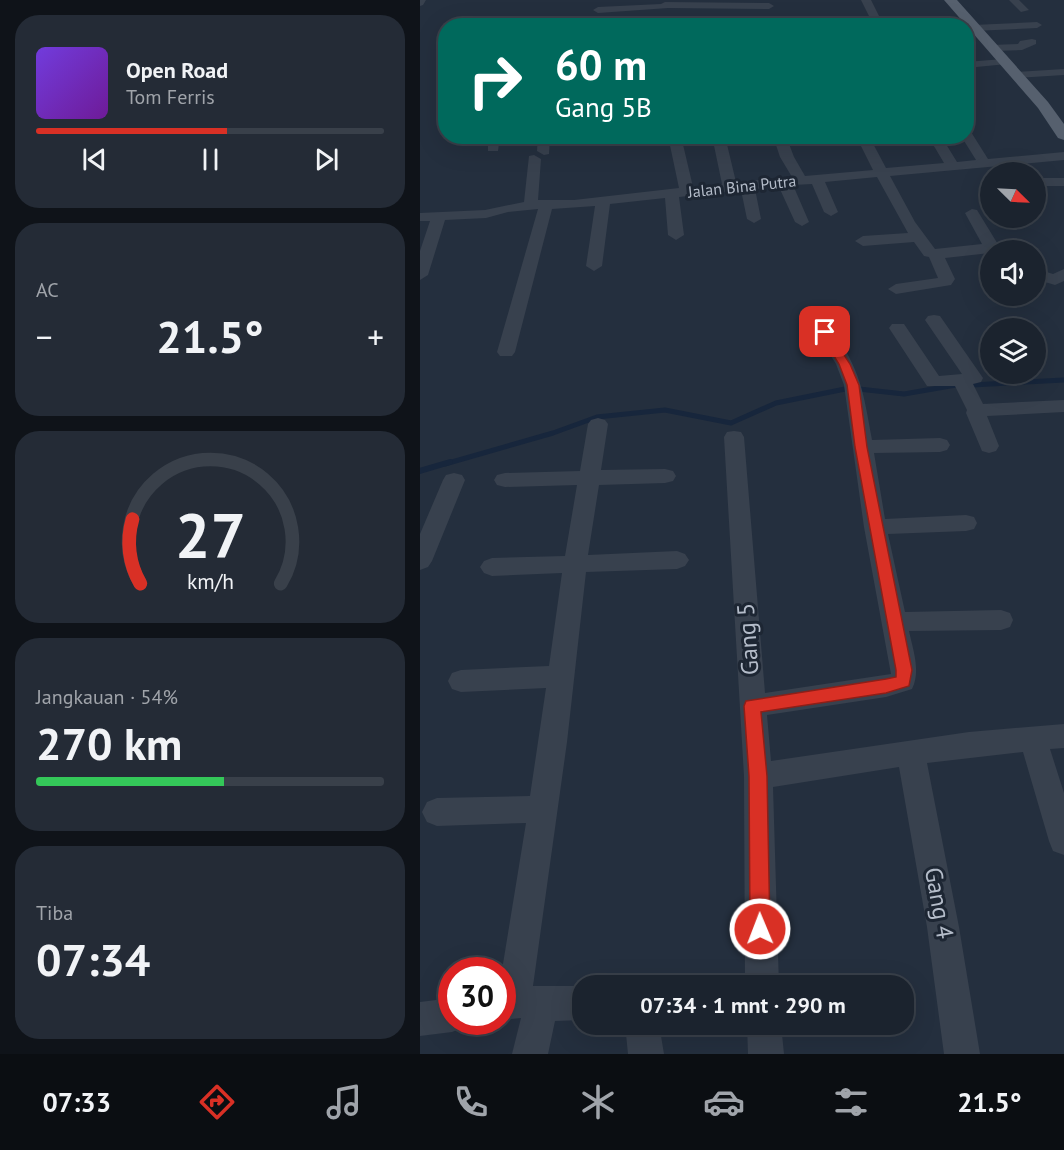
<!DOCTYPE html>
<html lang="id">
<head>
<meta charset="utf-8">
<style>
	:root { --surface:#1b232e; --page:#242b36; --text:#f1f3f6; --muted:#a0a4aa; --line:#39404a; --accent:#d93025 }
	body { margin:0; font-family:"PT Sans",sans-serif; background:var(--page); color:var(--text); height:100vh; display:flex; flex-direction:column; font-size:22px; white-space:nowrap }
	* { box-sizing:border-box; margin:0 }
	p { font-size:20px; color:var(--muted) }
	.icon { flex:none; width:33px; height:33px; fill:none; stroke:currentColor; stroke-width:2; stroke-linecap:round; stroke-linejoin:round }
	.map { position:relative; flex:1; overflow:hidden }
	.panel { display:flex; flex-direction:column; gap:15px; padding:15px; background:#0f1319; width:420px }
	.panel>* { flex:none }
	.top-card { position:absolute; left:18px; top:18px; width:536px; height:126px; border-radius:24px; box-shadow:0 6px 24px #0002,0 0 0 2px var(--line); background:#00695c; color:#fff; overflow:hidden }
	.needle { width:39px; rotate:114deg }
	.tools { position:absolute; left:560px; top:162px; display:grid; gap:12px }
	.tools a { display:grid; place-items:center; width:66px; height:66px; border-radius:50%; background:var(--surface); box-shadow:0 6px 24px #0002,0 0 0 2px var(--line); font-size:30px }
	.speed { position:absolute; left:18px; top:957px; display:flex; gap:12px; font-size:30px; font-weight:700; text-align:center }
	.speed>* { display:grid; place-content:center; width:78px; height:78px; border-radius:50%; background:var(--surface); box-shadow:0 6px 24px #0002,0 0 0 2px var(--line); line-height:1 }
	.speed .limit { border:9px solid #d22; background:#fff; color:#111 }
	.pin { position:absolute; display:grid; place-items:center; width:51px; height:51px; color:#fff; margin:-26px; border-radius:12px; box-shadow:0 3px 9px #0006 }
	.me { position:absolute; width:66px; margin:-33px; rotate:359deg; stroke-linejoin:round; filter:drop-shadow(0 0 4px #0008) }
	.turn { display:flex; align-items:center; gap:21px; height:126px; padding:0 18px; font-size:27px }
	.turn .icon { width:78px; height:78px; stroke-width:2.5 }
	.turn b { display:block; font-size:42px; line-height:51px }
	.big { font-size:45px; font-weight:700; line-height:1.1 }
	.panel .tile { flex:1; display:flex; flex-direction:column; justify-content:center; gap:9px; min-width:0; padding:0 21px; border-radius:24px; background:var(--page) }
	.panel .dial { align-items:center; gap:0 }
	.dial svg { height:156px; overflow:visible; fill:none; stroke:var(--line); stroke-width:7; stroke-linecap:round; text-anchor:middle }
	.dial text { fill:var(--text); stroke:none }
	.song { display:flex; align-items:center; gap:18px }
	.cover { width:72px; height:72px; border-radius:9px; background:linear-gradient(135deg,hsl(260 70% 55%),hsl(280 70% 35%)) }
	.played { height:6px; border-radius:3px; background:linear-gradient(90deg,var(--accent) 55%,var(--line) 55%) }
	.keys { display:flex; justify-content:space-around; direction:ltr }
	.heat { display:flex; justify-content:space-between; align-items:center; font-size:33px; direction:ltr }
	.charge { height:9px; border-radius:4px; background:linear-gradient(90deg,#34c759 54%,var(--line) 0) }
	.trip { position:absolute; left:152px; top:975px; width:342px; height:60px; border-radius:24px; background:var(--surface); box-shadow:0 6px 24px #0002,0 0 0 2px var(--line); font-weight:700; line-height:60px; text-align:center }
	.menu { display:flex; height:96px; justify-content:space-around; align-items:center; background:#0b0e12; color:var(--muted) }
	.menu .icon { width:42px; height:42px }
	.menu .active { color:var(--accent) }
	.menu b { font-size:27px; color:var(--text) }
	main { display:flex; flex:1; min-height:0 }
	.map>svg:first-child { display:block }
	.lines { fill:none; stroke-linecap:round; stroke-linejoin:round }
	.stream-far1 { stroke:#17263c; stroke-width:5 }
	.stream { stroke:#17263c; stroke-width:6 }
	.minor { fill:#38414e; fill-rule:evenodd }
	.major { fill:#56606e; fill-rule:evenodd }
	.route { fill:#d93025; stroke:#8d1f18; stroke-width:1.5 }
	.labels { text-anchor:middle; stroke-width:6; stroke-linejoin:round; paint-order:stroke }
	.far-street-label { font-size:16px; fill:#b4bcc9; stroke:#1d2633 }
	.near-street-label { font-size:24px; fill:#b4bcc9; stroke:#1d2633 }
</style>
</head>
<body>
<main>
<section class="panel">
<div class="tile">
<div class="song"><i class="cover"></i><div><b>Open Road</b><p>Tom Ferris</p></div></div>
<div class="played"></div>
<div class="keys"><svg class="icon" aria-label="previous" viewBox="0 0 24 24"><path d="M18 5L8 12l10 7zM5 5v14"/></svg><svg class="icon" aria-label="pause" viewBox="0 0 24 24"><path d="M8 5v14M16 5v14"/></svg><svg class="icon" aria-label="next" viewBox="0 0 24 24"><path d="M6 5l10 7-10 7zM19 5v14"/></svg></div>
</div>
<div class="tile"><p>AC</p>
<div class="heat"><a>−</a><b class="big">21.5°</b><a>+</a></div>
</div>
<div class="tile dial"><svg viewBox="0 0 100 80">
<path d="M14 69A42 42 0 1 1 86 69"/>
<path d="M14 69A42 42 0 0 1 10 36" stroke="#d93025"/>
<text x="50" y="56" font-size="32" font-weight="700">27</text>
<text x="50" y="72" font-size="11">km/h</text>
</svg></div>
<div class="tile"><p>Jangkauan · 54%</p><b class="big">270 km</b><div class="charge"></div></div>
<div class="tile"><p>Tiba</p><b class="big">07:34</b></div>
</section>
<div class="map">
<svg width="644" height="1054" viewBox="0 0 644 1054">
	<rect width="100%" height="100%" fill="#242f3e"/>
	<g class="lines">
		<path class="stream-far1" d="M 552,385 L 644,380
			M 25,464 L 133,433 L 177,417 L 245,410 L 311,423 L 356,403 L 430,388 L 484,394 L 536,385"/>
		<path class="stream" d="M 0,471 L 30,462"/>
		<path class="minor" d="M 0,0 L 6,0 L 3,5 L 0,6 Z
			M 441,0 L 451,0 L 464,26 L 399,26 L 404,23 L 451,20 Z
			M 589,0 L 599,0 L 609,10 L 601,12 Z
			M 245,2 L 349,3 L 354,6 L 349,9 L 248,8 L 178,13 L 173,10 L 178,7 L 241,4 Z
			M 549,20 L 553,21 L 553,25 L 617,22 L 622,25 L 617,28 L 553,31 L 549,30 L 549,26 L 524,26 Z
			M 247,23 L 293,23 L 298,26 L 242,26 Z
			M 612,39 L 616,40 L 616,44 L 602,50 L 571,51 L 566,48 L 571,45 L 598,44 L 600,41 Z
			M 583,59 L 587,60 L 587,64 L 546,68 L 546,62 Z
			M 644,69 L 644,75 L 595,78 L 589,75 L 595,72 Z
			M 546,131 L 551,132 L 568,159 L 644,152 L 644,160 L 470,176 L 495,222 L 515,249 L 562,244 L 545,213 L 552,209 L 557,210 L 579,246 L 576,250 L 570,250 L 570,253 L 525,258 L 535,279 L 531,285 L 476,294 L 468,289 L 476,284 L 518,278 L 509,257 L 504,256 L 494,242 L 443,246 L 435,241 L 443,236 L 488,233 L 457,177 L 405,182 L 418,212 L 411,216 L 404,212 L 392,184 L 373,185 L 389,222 L 382,226 L 375,222 L 359,187 L 335,189 L 341,219 L 334,223 L 327,219 L 321,190 L 259,197 L 264,235 L 256,240 L 248,235 L 245,198 L 190,204 L 182,266 L 174,271 L 166,266 L 175,206 L 132,209 L 95,352 L 92,356 L 80,356 L 77,352 L 118,209 L 88,212 L 66,218 L 25,220 L 8,275 L 0,280 L 0,251 L 10,221 L 0,221 L 0,213 L 65,210 L 104,202 L 109,156 L 114,155 L 121,159 L 118,200 L 154,200 L 259,188 L 248,136 L 261,136 L 273,187 L 302,184 L 292,136 L 305,136 L 316,182 L 372,177 L 360,157 L 353,136 L 366,136 L 374,157 L 385,176 L 453,170 L 436,136 L 449,136 L 466,168 L 524,163 L 508,136 L 521,136 L 537,162 L 556,160 L 541,136 L 546,136 Z
			M 68,136 L 80,136 L 78,151 L 68,151 Z
			M 118,136 L 130,136 L 129,154 L 124,155 L 117,151 Z
			M 170,136 L 182,136 L 182,137 L 176,141 Z
			M 615,178 L 644,178 L 644,186 L 615,186 Z
			M 617,269 L 633,274 L 644,269 L 644,281 L 635,285 L 615,279 L 615,270 Z
			M 514,315 L 520,316 L 563,378 L 561,382 L 553,384 L 563,404 L 644,400 L 644,412 L 567,416 L 579,446 L 576,451 L 569,453 L 562,451 L 546,413 L 547,410 L 535,386 L 507,386 L 469,328 L 472,324 L 484,324 L 519,376 L 542,374 L 505,320 L 508,316 Z
			M 405,327 L 411,328 C 441,371 443,390 452,440 L 520,438 L 527,440 L 530,445 L 527,450 L 520,452 L 454,453 L 465,519 L 546,515 L 554,517 L 557,523 L 554,529 L 546,531 L 468,534 L 485,612 L 581,610 L 590,613 L 593,620 L 590,627 L 581,630 L 489,631 C 493,650 501,671 492,689 L 466,697 L 347,715 L 351,761 L 549,732 L 644,724 L 644,748 L 630,749 L 644,793 L 644,855 L 633,851 L 629,841 L 603,752 L 507,763 L 539,927 L 560,1054 L 524,1054 L 507,927 L 479,767 L 353,787 L 359,986 L 325,986 L 324,776 L 304,437 L 307,432 L 314,431 L 321,432 L 324,437 L 345,693 L 471,674 L 444,527 L 424,385 L 416,364 L 396,332 L 399,328 Z
			M 178,418 L 185,420 L 188,424 L 181,470 L 245,469 L 253,471 L 256,476 L 253,481 L 245,483 L 179,485 L 168,555 L 257,551 L 265,554 L 269,560 L 265,566 L 257,569 L 166,572 L 147,742 L 113,986 L 162,986 L 162,1020 L 135,1021 L 128,1054 L 92,1054 L 101,1018 L 82,1020 L 82,970 L 106,823 L 17,826 L 7,822 L 2,812 L 7,802 L 17,798 L 110,796 L 126,688 L 41,692 L 32,689 L 28,681 L 32,673 L 41,670 L 129,666 L 142,573 L 72,576 L 64,573 L 60,567 L 64,561 L 72,558 L 145,556 L 157,485 L 85,487 L 77,485 L 74,480 L 77,475 L 85,473 L 160,471 L 168,424 L 171,420 Z
			M 34,473 L 42,475 L 45,480 L 12,561 L 8,567 L 0,570 L 0,534 L 23,480 L 26,475 Z
			M 32,998 L 32,1022 L 47,1022 L 44,1027 L 32,1032 L 0,1036 L 0,1002 Z
			M 205,1024 L 239,1024 L 244,1054 L 208,1054 Z
			M 327,1024 L 361,1024 L 364,1054 L 328,1054 Z"/>
		<path class="major" d="M 524,0 L 537,0 L 628,102 L 644,124 L 644,140 L 638,138 L 618,108 Z"/>
	</g>
	<path class="route" d="M 405,329 L 408,330 L 430,364 L 439,385 L 447,447 L 492,670 L 489,686 L 466,693 L 341,712 L 347,776 L 350,929 L 347,936 L 340,939 L 333,936 L 330,929 L 329,776 L 324,706 L 326,701 L 466,679 L 476,677 L 476,670 L 435,447 L 427,385 L 419,364 L 399,332 Z"/>
	<g class="labels">
		<g class="far-street-label">
			<text transform="translate(322 186) rotate(-6)" y="6">Jalan Bina Putra</text>
		</g>
		<g class="near-street-label">
			<text transform="translate(328 639) rotate(-94)" y="8">Gang 5</text>
			<text transform="translate(519 903) rotate(80)" y="8">Gang 4</text>
		</g>
	</g>
</svg>
<div class="tools">
<a><svg class="needle" viewBox="-14 -14 28 28"><path d="M0-13l5 13h-10z" fill="#e53935"/><path d="M0 13l5-13h-10z" fill="#a0a4aa"/></svg></a>
<a><svg class="icon" aria-label="sound" viewBox="0 0 24 24"><path d="M4 9h4l5-4v14l-5-4H4zM17 9q2 3 0 6"/></svg></a>
<a><svg class="icon" aria-label="layers" viewBox="0 0 24 24"><path d="M12 4l9 5-9 5-9-5zM3 14l9 5 9-5"/></svg></a>
</div>
<div class="speed"><div class="limit">30</div></div>
<div class="pin" style="left:405px;top:332px;background:#d93025"><svg class="icon" aria-label="arrive" viewBox="0 0 24 24"><path d="M6 21V4h12l-3 4 3 4H6"/></svg></div>
<svg class="me" style="left:340px;top:929px" viewBox="-20 -20 40 40"><circle r="17" fill="#d93025" stroke="#fff" stroke-width="3"/><path d="M0-11L8 9 0 5-8 9z" fill="#fff"/></svg>
<div class="trip">07:34 · 1 mnt · 290 m</div>
<div class="top-card">
<div class="turn"><svg class="icon" aria-label="right" viewBox="0 0 24 24"><path d="M7 20v-9h11M14 6l5 5-5 5"/></svg><div><b>60 m</b>Gang 5B</div></div>
</div>
</div>
</main>
<nav class="menu">
<b>07:33</b>
<svg class="icon active" aria-label="directions" viewBox="0 0 24 24"><path d="M12 3l9 9-9 9-9-9zM9 14v-3h6M13 9l2 2-2 2"/></svg>
<svg class="icon" aria-label="music" viewBox="0 0 24 24"><path d="M9 18V5l10-2v13"/><circle cx="6" cy="18" r="3"/><circle cx="16" cy="16" r="3"/></svg>
<svg class="icon" aria-label="phone" viewBox="0 0 24 24"><path d="M5 4h4l2 5-3 2q2 4 5 5l2-3 5 2v4C11 20 4 13 5 4z"/></svg>
<svg class="icon" aria-label="climate" viewBox="0 0 24 24"><path d="M12 3v18M4 7l16 10M4 17L20 7"/></svg>
<svg class="icon" aria-label="car" viewBox="0 0 24 24"><path d="M5 17H2v-5l4-1 3-4h7l3 4 3 1v5h-3M9 17h6M6 11h13"/><circle cx="7" cy="17" r="2"/><circle cx="17" cy="17" r="2"/></svg>
<svg class="icon" aria-label="filters" viewBox="0 0 24 24"><path d="M4 7h16M4 17h16"/><circle cx="9" cy="7" r="2"/><circle cx="15" cy="17" r="2"/></svg>
<b>21.5°</b>
</nav>
</body>
</html>
